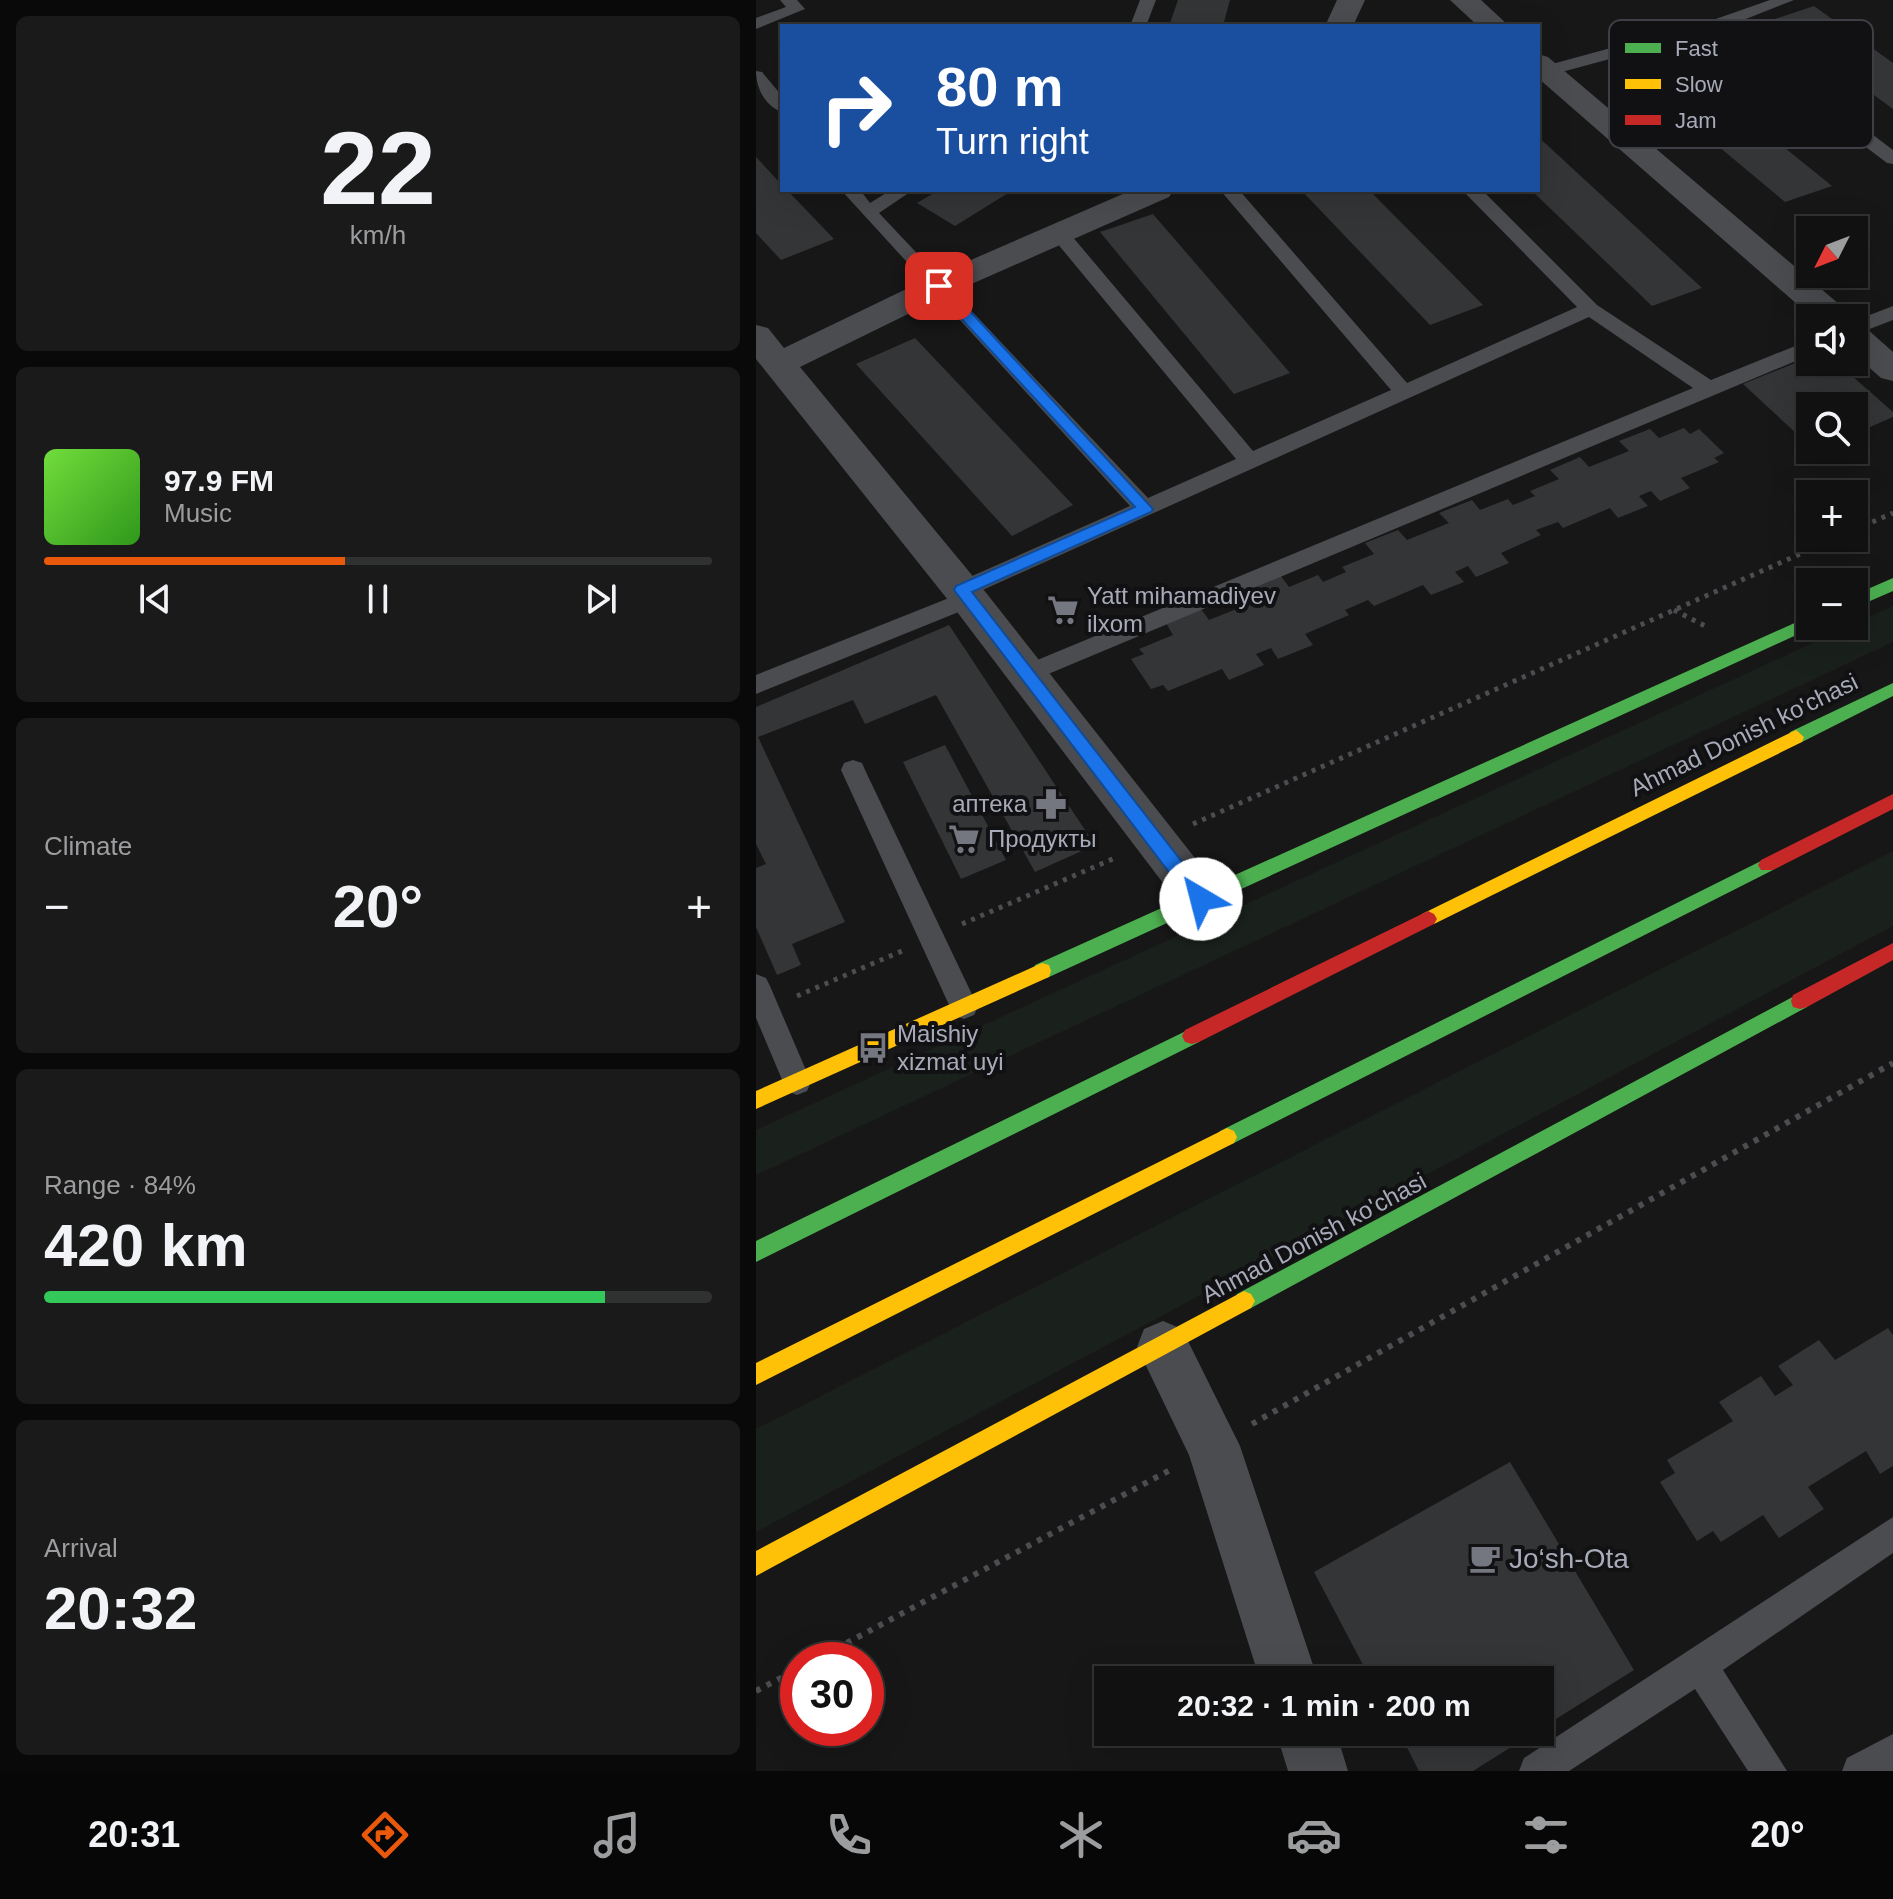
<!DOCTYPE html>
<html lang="en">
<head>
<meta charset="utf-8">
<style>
	:root { --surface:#111; --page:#1a1a1a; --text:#f1f3f6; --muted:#9c9d9f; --line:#303131; --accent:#ea580c }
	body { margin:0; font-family:Helvetica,sans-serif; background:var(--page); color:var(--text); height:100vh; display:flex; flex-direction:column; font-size:30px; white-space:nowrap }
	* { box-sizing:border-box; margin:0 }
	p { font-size:26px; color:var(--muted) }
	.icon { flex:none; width:44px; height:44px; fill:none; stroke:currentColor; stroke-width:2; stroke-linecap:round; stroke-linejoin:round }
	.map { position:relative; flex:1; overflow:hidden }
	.details { display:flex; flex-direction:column; gap:16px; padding:16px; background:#090909; width:756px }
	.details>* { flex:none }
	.hud { position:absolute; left:24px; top:24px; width:760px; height:168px; border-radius:0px; box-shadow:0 8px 32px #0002,0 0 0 2px var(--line); background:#1a4fa0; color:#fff; overflow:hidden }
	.needle { width:52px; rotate:228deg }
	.buttons { position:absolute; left:1040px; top:216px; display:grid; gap:16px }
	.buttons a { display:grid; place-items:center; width:72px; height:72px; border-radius:0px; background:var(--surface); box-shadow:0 8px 32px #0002,0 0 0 2px var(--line); font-size:40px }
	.speed { position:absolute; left:24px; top:1642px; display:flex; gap:16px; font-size:40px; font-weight:700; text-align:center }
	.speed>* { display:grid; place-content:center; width:104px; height:104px; border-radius:50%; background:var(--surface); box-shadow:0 8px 32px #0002,0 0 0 2px var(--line); line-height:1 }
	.speed .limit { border:12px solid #d22; background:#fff; color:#111 }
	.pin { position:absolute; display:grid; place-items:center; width:68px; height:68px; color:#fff; margin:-34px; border-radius:16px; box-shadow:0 4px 12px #0006 }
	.me { position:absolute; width:88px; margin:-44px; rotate:323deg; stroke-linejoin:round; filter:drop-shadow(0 0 6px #0008) }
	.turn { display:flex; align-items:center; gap:28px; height:168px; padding:0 24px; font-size:36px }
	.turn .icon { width:104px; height:104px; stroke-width:2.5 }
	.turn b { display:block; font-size:56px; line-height:68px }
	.big { font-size:60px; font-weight:800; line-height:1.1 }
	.details .widget { flex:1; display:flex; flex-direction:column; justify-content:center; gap:12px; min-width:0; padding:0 28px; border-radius:12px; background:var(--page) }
	.details .dial { align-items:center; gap:0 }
	.dial b { font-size:104px; line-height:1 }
	.song { display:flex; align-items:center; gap:24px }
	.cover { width:96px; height:96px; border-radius:12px; background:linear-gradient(135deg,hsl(100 70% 55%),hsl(110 70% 35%)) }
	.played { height:8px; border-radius:4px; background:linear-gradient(90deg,var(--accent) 45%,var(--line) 45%) }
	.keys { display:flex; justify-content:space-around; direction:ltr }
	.heat { display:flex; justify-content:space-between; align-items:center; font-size:44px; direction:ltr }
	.charge { height:12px; border-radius:6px; background:linear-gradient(90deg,#34c759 84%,var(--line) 0) }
	.trip { position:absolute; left:338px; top:1666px; width:460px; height:80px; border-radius:0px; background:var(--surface); box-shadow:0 8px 32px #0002,0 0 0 2px var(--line); font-weight:800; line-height:80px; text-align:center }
	.tab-bar { display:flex; height:128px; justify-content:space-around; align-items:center; background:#070707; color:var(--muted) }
	.tab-bar .icon { width:56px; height:56px }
	.tab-bar .on { color:var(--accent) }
	.tab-bar b { font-size:36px; color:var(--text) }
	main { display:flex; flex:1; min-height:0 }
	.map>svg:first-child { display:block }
	.green { fill:#1a211c }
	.building { fill:#343537 }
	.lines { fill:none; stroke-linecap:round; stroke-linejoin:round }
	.path-far1 { stroke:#4d4d51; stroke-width:5; stroke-dasharray:4 6; stroke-linecap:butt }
	.path { stroke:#4d4d51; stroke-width:6; stroke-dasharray:5 7; stroke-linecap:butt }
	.lane { fill:#4a4c50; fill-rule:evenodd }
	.street { fill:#4a4c50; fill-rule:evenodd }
	.fast { fill:#4caf50; fill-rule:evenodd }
	.slow { fill:#ffc107; fill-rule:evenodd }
	.jam { fill:#c62828; fill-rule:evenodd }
	.route { fill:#1a73e8; stroke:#114b97; stroke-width:2 }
	.labels { text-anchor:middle; stroke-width:8; stroke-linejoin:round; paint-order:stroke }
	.poi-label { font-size:24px; fill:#a7aab8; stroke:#111113; text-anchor:start }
	.street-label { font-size:24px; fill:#a7aab8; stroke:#111113 }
	.near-poi-label { font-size:28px; fill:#a7aab8; stroke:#111113; text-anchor:start }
	.key { fill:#111113; stroke:#3e3f45; stroke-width:2 }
	.key-label { font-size:22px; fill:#a7aab8 }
</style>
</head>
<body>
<main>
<section class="details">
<div class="widget dial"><b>22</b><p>km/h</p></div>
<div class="widget">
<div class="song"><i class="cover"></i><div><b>97.9 FM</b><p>Music</p></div></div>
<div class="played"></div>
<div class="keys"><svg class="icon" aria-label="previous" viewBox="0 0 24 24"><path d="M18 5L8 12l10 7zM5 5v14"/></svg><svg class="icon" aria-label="pause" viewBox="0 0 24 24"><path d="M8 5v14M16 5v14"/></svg><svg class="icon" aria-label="next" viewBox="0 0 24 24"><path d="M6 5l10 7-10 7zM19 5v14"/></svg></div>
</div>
<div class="widget"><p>Climate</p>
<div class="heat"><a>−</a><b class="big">20°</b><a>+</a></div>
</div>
<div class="widget"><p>Range · 84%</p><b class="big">420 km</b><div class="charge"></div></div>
<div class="widget"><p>Arrival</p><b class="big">20:32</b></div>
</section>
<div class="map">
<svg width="1137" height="1771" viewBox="0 0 1137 1771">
	<rect width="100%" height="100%" fill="#171717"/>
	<path class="green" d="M 1137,606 L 1137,642 L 0,1175 L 0,1130 Z
		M 1137,851 L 1137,926 L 0,1532 L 0,1429 Z"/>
	<path class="building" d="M 422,0 L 474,0 L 467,26 L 413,26 Z
		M 1058,6 L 1137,63 L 1137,109 L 1016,20 Z
		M 909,51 L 1076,186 L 1029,202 L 865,65 Z
		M 782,137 L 790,144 L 946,288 L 896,306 L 775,190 L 782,190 Z
		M 0,157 L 26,185 L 26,190 L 31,190 L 78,239 L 25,260 L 0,233 Z
		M 183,190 L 257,190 L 199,226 L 161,203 Z
		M 545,190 L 613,190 L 727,305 L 674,325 Z
		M 397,214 L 534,373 L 478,394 L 344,232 Z
		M 159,338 L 317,505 L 256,536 L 100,364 Z
		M 1054,357 L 1054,362 L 1080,362 L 1137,412 L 1137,417 L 1098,434 L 1098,406 L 1054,406 L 1054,446 L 987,384 Z
		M 928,428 L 934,434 L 943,429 L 968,453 L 958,458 L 963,462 L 925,478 L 934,488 L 904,501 L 895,491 L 883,496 L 892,506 L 862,518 L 854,508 L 807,528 L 802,522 L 780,530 L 785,535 L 745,553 L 753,563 L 720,577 L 712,566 L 699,572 L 708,582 L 675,595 L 667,585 L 618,606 L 612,600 L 589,610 L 593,615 L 549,634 L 557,645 L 522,659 L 515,648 L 500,654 L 508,665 L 473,680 L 466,669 L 412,691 L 407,685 L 395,689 L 375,659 L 388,654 L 383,649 L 417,635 L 410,623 L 445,609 L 453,620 L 498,602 L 490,591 L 525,576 L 533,587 L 562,575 L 567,582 L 590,572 L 586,567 L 618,554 L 609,543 L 642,530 L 651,540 L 693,523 L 683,513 L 716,500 L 724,510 L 752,499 L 757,505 L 779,496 L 774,491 L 803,479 L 794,470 L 824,457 L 833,467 L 873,451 L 863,441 L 894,429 L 903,438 Z
		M 193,625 L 339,845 L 279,872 L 180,695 L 109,724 L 97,700 L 2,737 L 89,922 L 36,944 L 45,965 L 21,975 L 0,927 L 0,868 L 10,864 L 0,844 L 0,707 Z
		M 189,745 L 250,860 L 205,879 L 147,762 Z
		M 1132,1328 L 1137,1335 L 1137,1466 L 1124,1474 L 1110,1451 L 1052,1487 L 1068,1509 L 1023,1538 L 1007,1515 L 965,1542 L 957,1531 L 941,1541 L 904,1482 L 919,1473 L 911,1460 L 977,1421 L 963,1402 L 1005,1376 L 1019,1396 L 1037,1385 L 1022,1366 L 1063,1340 L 1079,1360 Z
		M 754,1462 L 878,1670 L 784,1729 L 784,1680 L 615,1680 L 558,1572 Z
		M 643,1732 L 779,1732 L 717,1771 L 663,1771 Z"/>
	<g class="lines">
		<path class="path-far1" d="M 1098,530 L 1137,513
			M 918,610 L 951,627
			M 437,824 L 1080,538
			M 206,924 L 359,858
			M 41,996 L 146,951"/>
		<path class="path" d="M 496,1424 L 1137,1063
			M 59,1660 L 414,1470
			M 0,1691 L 42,1669"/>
		<path class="lane" d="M 24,0 L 41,0 L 49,9 L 0,29 L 0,18 L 30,7 Z
			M 384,0 L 400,0 L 390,26 L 374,26 Z
			M 1014,0 L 1038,0 L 972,26 L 1137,150 L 1137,164 L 1131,163 L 957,31 L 791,76 L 782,71 L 785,67 L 954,21 Z
			M 0,71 L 6,72 L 26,96 L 26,112 C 9,106 0,88 0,71 Z
			M 85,190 L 104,190 L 114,203 L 135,190 L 157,190 L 123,213 L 392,498 L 480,459 L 296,237 L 294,233 L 296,229 L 310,229 L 497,451 L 635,390 L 464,190 L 483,190 L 651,383 L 821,307 L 706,190 L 726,190 L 841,305 L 955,380 L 1054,340 L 1054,355 L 278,680 L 270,683 L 262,680 L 258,674 L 262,668 L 937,388 L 833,317 L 220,593 L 223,599 L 220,605 L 0,694 L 0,675 L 198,596 L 195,590 L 198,584 L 374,506 Z
			M 1137,306 L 1137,320 L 1098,335 L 1098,321 Z
			M 97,760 L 106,763 L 109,770 L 222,1007 L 218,1015 L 208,1019 L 198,1015 L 194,1007 L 85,770 L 88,763 Z
			M 0,974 L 10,978 L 14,986 L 55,1082 L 51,1091 L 41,1095 L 31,1091 L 27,1082 L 0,1018 Z
			M 1137,1517 L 1137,1553 L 967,1670 L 1031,1771 L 992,1771 L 939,1689 L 813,1771 L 763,1771 L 768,1758 Z
			M 1137,1734 L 1137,1771 L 1086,1771 L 1091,1758 Z"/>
		<path class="street" d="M 581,0 L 609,0 L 597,26 L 569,26 Z
			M 694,0 L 725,0 L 753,26 L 722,26 Z
			M 782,54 L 792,57 L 1090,310 L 1095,318 L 1057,318 L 782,78 Z
			M 376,190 L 418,190 L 413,197 L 195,293 L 44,367 L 220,580 L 461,886 L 467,899 L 461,912 L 445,917 L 429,912 L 192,600 L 0,359 L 0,325 L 12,328 L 28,348 L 171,279 Z
			M 1098,325 L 1110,328 L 1137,352 L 1137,381 L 1125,378 L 1098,354 Z
			M 407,1321 L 426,1329 L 484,1446 L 562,1680 L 504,1680 L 433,1455 L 381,1347 L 388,1329 Z
			M 520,1732 L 580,1732 L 592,1771 L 532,1771 Z"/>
		<path class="fast" d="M 1137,578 L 1137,591 L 1098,608 L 1098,595 Z
			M 1054,616 L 1054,626 L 1060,626 L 293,977 L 286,979 L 279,977 L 277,971 L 279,965 Z
			M 1137,683 L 1137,696 L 1046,742 L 1034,742 L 1032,737 L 1034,732 Z
			M 1011,858 L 1017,860 L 1020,865 L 1017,870 L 478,1143 L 471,1146 L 464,1143 L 461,1137 L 464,1131 Z
			M 1044,993 L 1051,995 L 1053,1001 L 1051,1007 L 495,1308 L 488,1311 L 481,1308 L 477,1301 L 481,1294 Z
			M 436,1028 L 443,1030 L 446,1036 L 443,1042 L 0,1262 L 0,1241 Z"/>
		<path class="slow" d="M 1040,730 L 1048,737 L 1046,742 L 678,924 L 666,924 L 663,919 L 666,914 Z
			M 286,963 L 293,965 L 295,971 L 293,977 L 0,1109 L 0,1091 Z
			M 471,1128 L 478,1131 L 481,1137 L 478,1143 L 0,1385 L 0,1363 Z
			M 488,1291 L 495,1294 L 499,1301 L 495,1308 L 0,1576 L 0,1551 Z"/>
		<path class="jam" d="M 1137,794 L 1137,809 L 1017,870 L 1005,870 L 1002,865 L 1005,860 Z
			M 672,911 L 678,914 L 681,919 L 678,924 L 443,1042 L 436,1044 L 429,1042 L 426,1036 L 429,1030 Z
			M 1137,943 L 1137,960 L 1051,1007 L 1044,1009 L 1037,1007 L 1035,1001 L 1037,995 Z"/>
	</g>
	<path class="route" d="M 183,282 L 188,283 L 397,509 L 395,512 L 216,592 L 451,894 L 454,899 L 451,905 L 438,905 L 198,590 L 200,586 L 379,507 L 178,289 L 176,286 Z"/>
	<defs>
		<symbol id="supermarket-bare" viewBox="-9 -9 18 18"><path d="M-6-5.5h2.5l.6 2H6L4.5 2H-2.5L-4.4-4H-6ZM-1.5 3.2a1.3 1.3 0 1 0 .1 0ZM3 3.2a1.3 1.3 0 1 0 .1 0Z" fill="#757780" stroke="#111113" stroke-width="2.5" paint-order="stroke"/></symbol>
		<symbol id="pharmacy-bare" viewBox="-9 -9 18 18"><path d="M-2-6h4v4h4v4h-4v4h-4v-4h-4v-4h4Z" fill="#757780" stroke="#111113" stroke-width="2.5" paint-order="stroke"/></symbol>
		<symbol id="bus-bare" viewBox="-9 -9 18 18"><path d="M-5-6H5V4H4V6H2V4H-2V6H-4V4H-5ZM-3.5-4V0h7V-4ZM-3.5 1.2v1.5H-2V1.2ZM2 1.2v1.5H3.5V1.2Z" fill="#757780" stroke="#111113" stroke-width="2.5" paint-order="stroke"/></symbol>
		<symbol id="cafe-bare" viewBox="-9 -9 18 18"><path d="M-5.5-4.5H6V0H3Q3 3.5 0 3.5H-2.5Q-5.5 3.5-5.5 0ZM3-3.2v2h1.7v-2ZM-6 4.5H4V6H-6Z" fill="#757780" stroke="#111113" stroke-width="2.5" paint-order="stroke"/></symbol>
	</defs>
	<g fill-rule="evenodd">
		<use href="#supermarket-bare" x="285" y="588" width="44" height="44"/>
		<use href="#pharmacy-bare" x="273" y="782" width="44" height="44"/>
		<use href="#supermarket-bare" x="186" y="817" width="44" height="44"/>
		<use href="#bus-bare" x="95" y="1026" width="44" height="44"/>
		<use href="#cafe-bare" x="707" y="1536" width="44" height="44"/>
	</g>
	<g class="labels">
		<g class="poi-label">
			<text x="331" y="604">Yatt mihamadiyev<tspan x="331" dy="28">ilxom</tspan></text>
			<text x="271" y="812" text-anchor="end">аптека</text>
			<text x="232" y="847">Продукты</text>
			<text x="141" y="1042">Maishiy<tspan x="141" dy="28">xizmat uyi</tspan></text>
		</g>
		<g class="street-label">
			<text transform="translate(988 735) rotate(-26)" y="8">Ahmad Donish ko'chasi</text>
			<text transform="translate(558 1238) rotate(-28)" y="8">Ahmad Donish ko'chasi</text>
		</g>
		<g class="near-poi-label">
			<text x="753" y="1568">Jo‘sh-Ota</text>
		</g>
	</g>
	<rect x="853" y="20" width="264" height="128" rx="12" class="key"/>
	<rect x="869" y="43" width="36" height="10" fill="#4caf50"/>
	<rect x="869" y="79" width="36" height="10" fill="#ffc107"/>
	<rect x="869" y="115" width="36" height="10" fill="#c62828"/>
	<g class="key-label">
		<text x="919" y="56">Fast</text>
		<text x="919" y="92">Slow</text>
		<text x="919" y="128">Jam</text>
	</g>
</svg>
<div class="buttons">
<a><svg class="needle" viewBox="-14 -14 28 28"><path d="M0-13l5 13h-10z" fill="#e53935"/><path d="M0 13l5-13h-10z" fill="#9c9d9f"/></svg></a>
<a><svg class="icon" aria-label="sound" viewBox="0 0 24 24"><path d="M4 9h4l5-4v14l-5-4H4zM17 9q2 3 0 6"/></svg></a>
<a><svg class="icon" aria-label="search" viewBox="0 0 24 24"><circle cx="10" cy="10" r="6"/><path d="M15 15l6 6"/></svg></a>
<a>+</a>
<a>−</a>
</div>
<div class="speed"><div class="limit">30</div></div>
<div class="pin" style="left:183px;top:286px;background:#d93025"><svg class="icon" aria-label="arrive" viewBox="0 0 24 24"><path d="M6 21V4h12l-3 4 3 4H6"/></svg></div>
<svg class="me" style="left:445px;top:899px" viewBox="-20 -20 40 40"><circle r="19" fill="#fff"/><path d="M0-13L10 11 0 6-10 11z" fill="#1a73e8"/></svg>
<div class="trip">20:32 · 1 min · 200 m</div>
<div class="hud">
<div class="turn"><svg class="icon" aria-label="right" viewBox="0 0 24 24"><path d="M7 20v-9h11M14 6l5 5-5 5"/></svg><div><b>80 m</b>Turn right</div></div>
</div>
</div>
</main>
<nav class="tab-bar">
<b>20:31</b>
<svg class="icon on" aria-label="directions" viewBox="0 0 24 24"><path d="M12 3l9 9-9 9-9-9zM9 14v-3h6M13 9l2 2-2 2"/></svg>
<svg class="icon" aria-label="music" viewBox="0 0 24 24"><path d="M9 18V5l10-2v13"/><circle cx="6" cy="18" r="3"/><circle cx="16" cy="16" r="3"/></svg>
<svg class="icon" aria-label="phone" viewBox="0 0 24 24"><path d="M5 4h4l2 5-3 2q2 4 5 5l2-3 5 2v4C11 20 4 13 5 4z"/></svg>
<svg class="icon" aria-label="climate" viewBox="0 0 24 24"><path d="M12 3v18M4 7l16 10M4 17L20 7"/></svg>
<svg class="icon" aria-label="car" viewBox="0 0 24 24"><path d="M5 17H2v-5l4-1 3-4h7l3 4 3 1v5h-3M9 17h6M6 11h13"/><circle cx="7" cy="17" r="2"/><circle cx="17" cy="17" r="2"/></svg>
<svg class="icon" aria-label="filters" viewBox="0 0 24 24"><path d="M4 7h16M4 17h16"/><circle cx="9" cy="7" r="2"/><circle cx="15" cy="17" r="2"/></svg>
<b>20°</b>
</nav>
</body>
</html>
